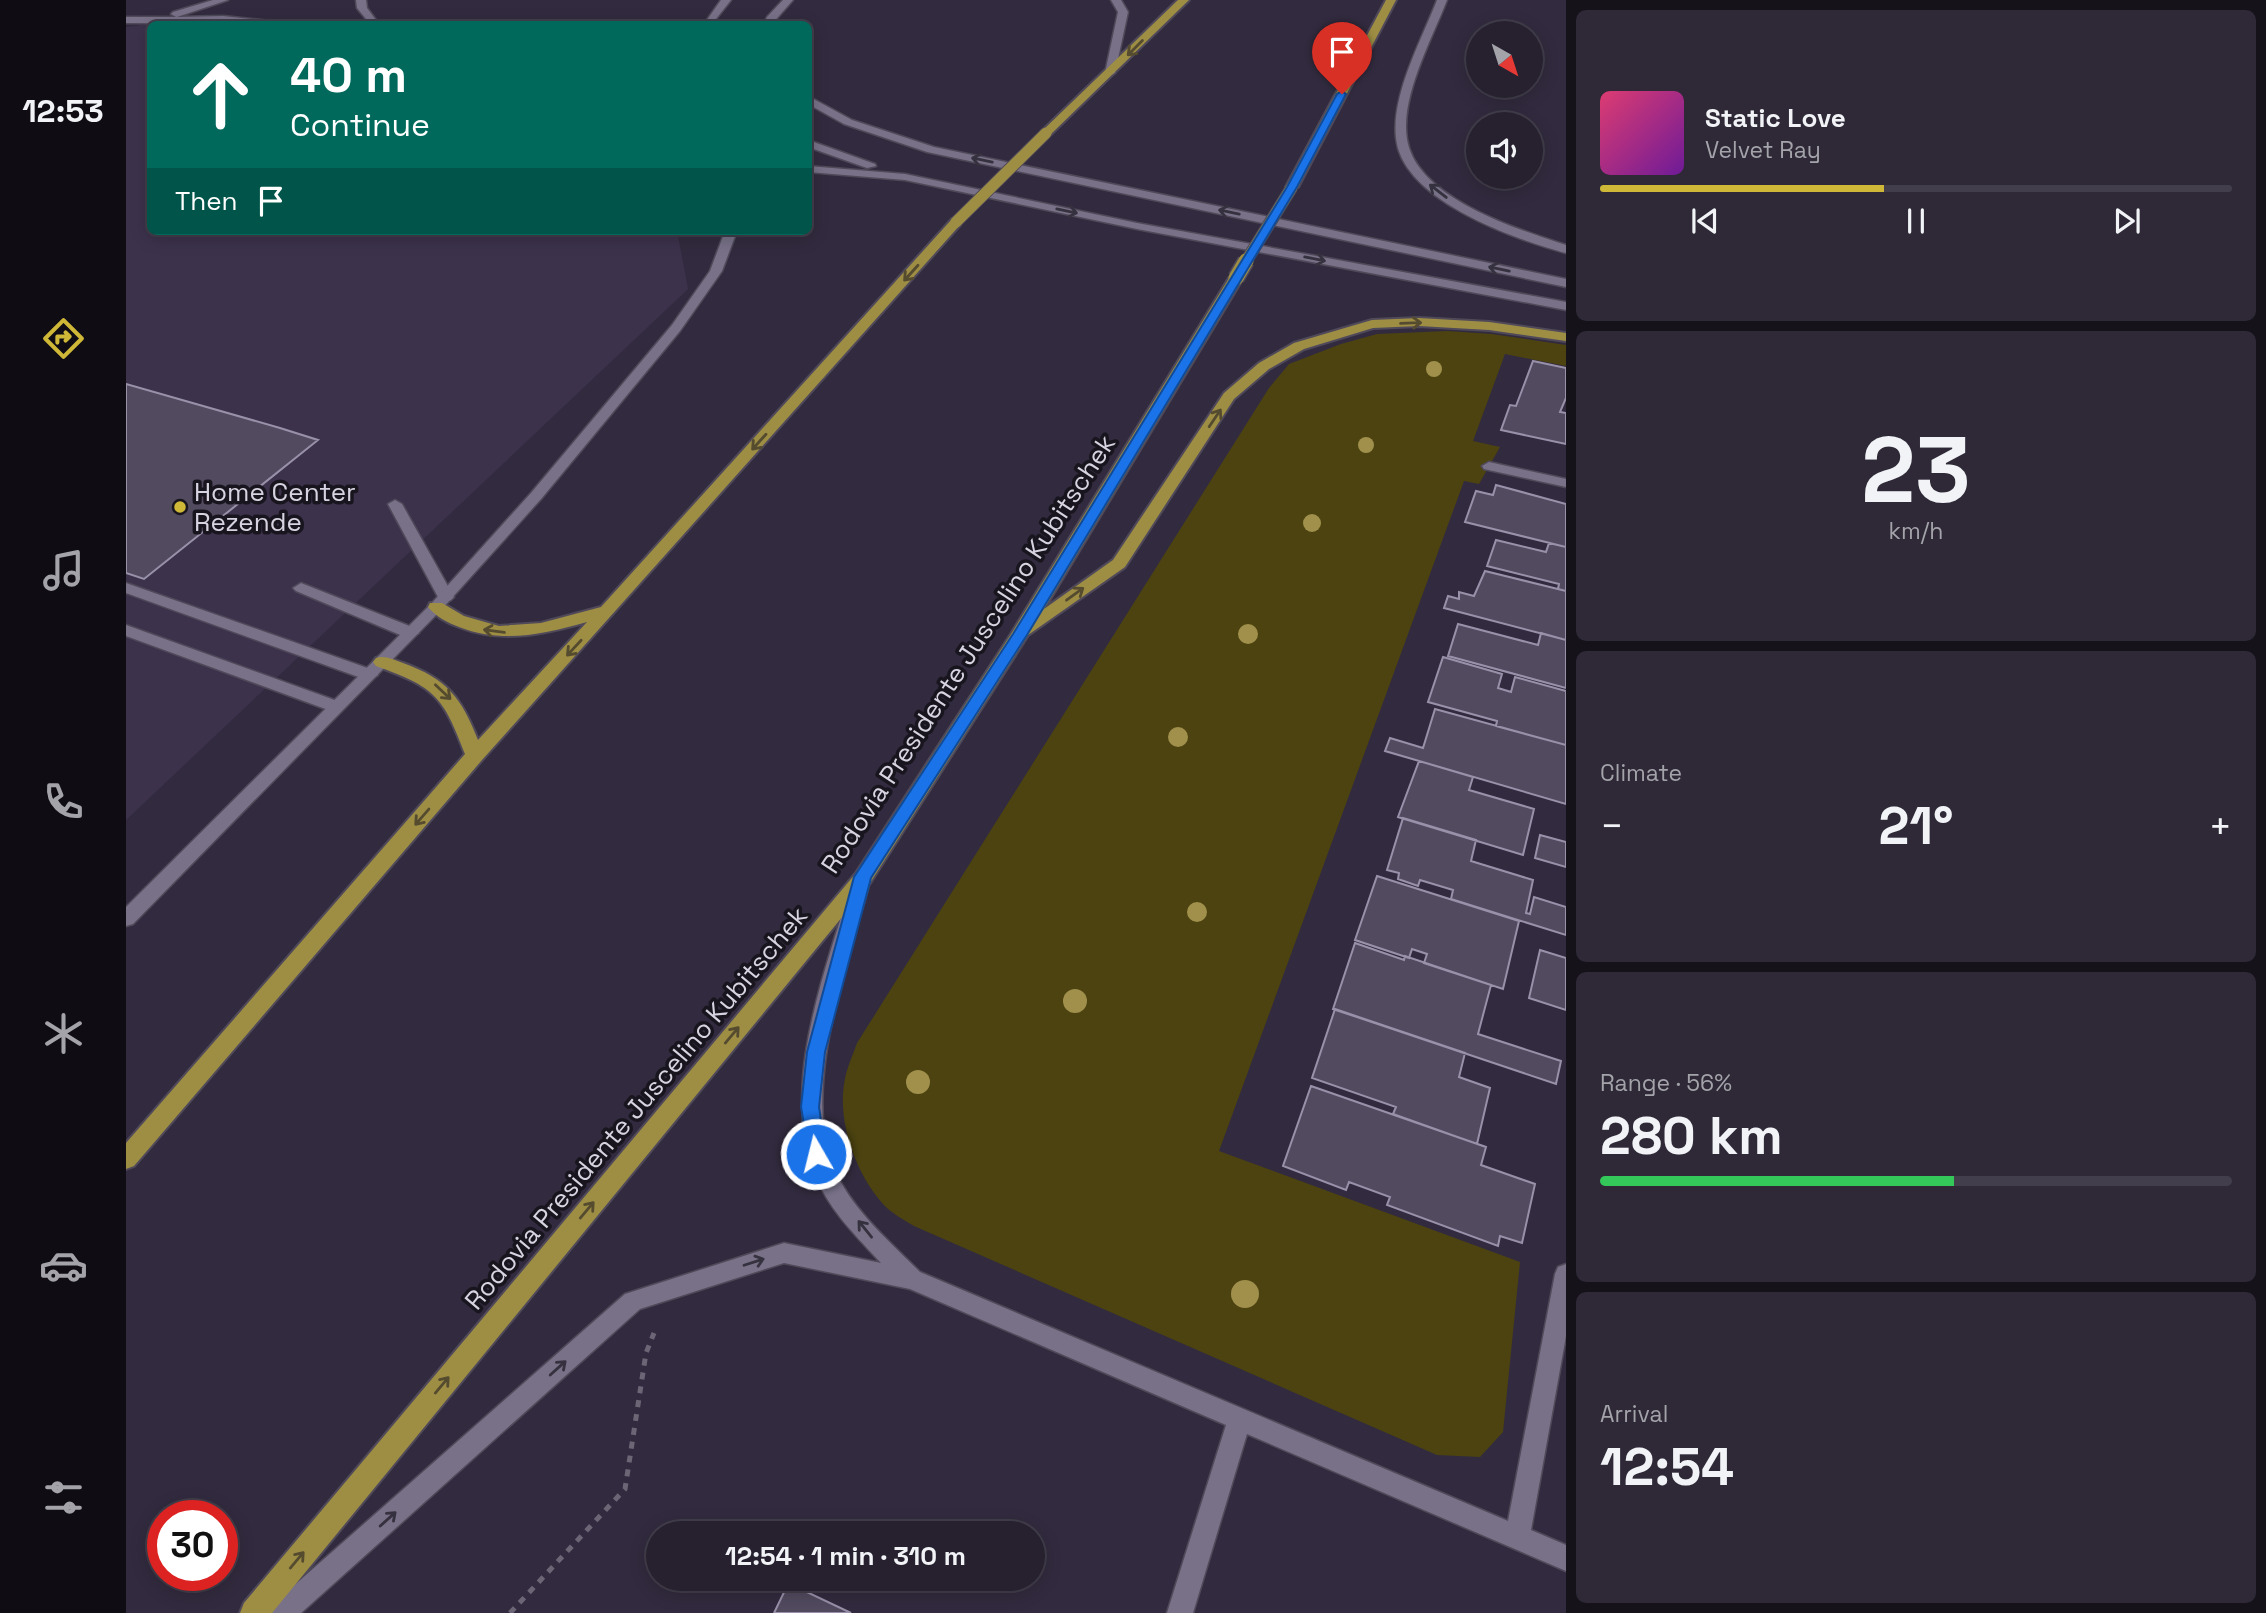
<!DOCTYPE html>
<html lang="en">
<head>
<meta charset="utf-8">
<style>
	:root { --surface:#26202f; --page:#2e2837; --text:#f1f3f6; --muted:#a4a3aa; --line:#423e4b; --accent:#cfb837 }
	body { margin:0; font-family:"Space Grotesk",sans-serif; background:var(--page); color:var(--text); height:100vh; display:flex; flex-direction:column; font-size:26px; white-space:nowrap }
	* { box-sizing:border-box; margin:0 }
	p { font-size:23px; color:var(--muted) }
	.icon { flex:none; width:38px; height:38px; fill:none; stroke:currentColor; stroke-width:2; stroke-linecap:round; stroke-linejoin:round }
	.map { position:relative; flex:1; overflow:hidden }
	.panel { display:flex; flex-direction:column; gap:10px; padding:10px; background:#15121a; width:700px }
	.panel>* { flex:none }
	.hud { position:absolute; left:21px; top:21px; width:665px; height:214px; border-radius:10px; box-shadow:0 4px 18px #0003,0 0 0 2px var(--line); background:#00695c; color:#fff; overflow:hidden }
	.needle { width:46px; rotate:141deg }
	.controls { position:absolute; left:1340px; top:21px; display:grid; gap:14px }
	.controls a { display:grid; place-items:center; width:77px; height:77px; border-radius:50%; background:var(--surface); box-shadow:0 4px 18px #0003,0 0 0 2px var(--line); font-size:35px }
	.speed { position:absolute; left:21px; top:1500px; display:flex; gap:14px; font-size:35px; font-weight:700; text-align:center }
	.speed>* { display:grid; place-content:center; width:91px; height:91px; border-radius:50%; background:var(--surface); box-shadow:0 4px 18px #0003,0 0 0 2px var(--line); line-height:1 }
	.speed .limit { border:10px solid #d22; background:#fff; color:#111 }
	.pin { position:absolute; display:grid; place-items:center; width:60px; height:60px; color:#fff; margin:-72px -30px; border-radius:50% 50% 50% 0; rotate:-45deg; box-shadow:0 0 7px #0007 }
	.pin .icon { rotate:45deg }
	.me { position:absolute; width:77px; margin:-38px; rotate:352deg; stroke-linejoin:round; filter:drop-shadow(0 0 5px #0008) }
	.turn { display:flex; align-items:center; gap:24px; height:147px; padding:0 28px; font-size:32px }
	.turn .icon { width:91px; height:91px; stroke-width:2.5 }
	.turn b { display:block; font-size:49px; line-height:60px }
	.then { display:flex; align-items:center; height:66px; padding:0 28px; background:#0003; gap:14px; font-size:26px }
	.big { font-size:52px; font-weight:700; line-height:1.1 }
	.panel .tile { flex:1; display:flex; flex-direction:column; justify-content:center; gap:10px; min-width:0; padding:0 24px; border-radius:10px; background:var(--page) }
	.panel .dial { align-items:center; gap:0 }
	.dial b { font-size:91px; line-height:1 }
	.song { display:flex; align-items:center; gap:21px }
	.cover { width:84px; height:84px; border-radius:10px; background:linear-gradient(135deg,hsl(340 70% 55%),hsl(280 70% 35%)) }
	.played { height:7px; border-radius:4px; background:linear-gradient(90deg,var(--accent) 45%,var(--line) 45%) }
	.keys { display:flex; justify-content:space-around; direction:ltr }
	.heat { display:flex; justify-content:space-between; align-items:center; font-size:38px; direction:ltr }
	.charge { height:10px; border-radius:5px; background:linear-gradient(90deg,#34c759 56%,var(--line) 0) }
	.trip { position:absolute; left:520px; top:1521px; width:399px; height:70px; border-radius:35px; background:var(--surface); box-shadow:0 4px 18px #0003,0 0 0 2px var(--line); font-weight:700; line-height:70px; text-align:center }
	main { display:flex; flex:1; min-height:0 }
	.tab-bar { display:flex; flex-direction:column; width:126px; justify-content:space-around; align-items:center; background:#0f0d13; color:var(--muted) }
	.tab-bar .icon { width:49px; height:49px }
	.tab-bar .on { color:var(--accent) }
	.tab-bar b { font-size:32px; color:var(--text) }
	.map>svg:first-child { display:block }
	.built { fill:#3c324c }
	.green { fill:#4c4310 }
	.building { fill:#524b60; stroke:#9991a9; stroke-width:2 }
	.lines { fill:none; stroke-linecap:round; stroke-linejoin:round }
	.service-casing { stroke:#4f4959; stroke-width:3 }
	.minor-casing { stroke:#4f4959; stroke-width:3 }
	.tertiary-casing { stroke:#4f4959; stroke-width:3 }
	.secondary-casing { stroke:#4f4959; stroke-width:3 }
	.trunk-casing { stroke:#4f4959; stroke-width:4 }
	.path { stroke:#6b6576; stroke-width:5; stroke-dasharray:7 7; stroke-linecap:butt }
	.service { fill:#787188; fill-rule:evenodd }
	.minor { fill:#787188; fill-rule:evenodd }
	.tertiary { fill:#787188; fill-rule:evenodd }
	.secondary { fill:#787188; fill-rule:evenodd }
	.trunk { fill:#9e8e44; fill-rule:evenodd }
	.trunk-bridge-far1-casing { stroke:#4f4959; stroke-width:13; stroke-linecap:butt }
	.trunk-bridge-casing { stroke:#4f4959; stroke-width:18; stroke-linecap:butt }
	.trunk-bridge-far1 { stroke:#9e8e44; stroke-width:11 }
	.trunk-bridge { stroke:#9e8e44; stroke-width:15 }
	.tree { fill:#a1904c }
	.oneway { stroke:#554b2f }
	.oneway2 { stroke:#36313e }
	.route { fill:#1a73e8; stroke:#114b97; stroke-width:2 }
	.poi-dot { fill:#cfb837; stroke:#19151e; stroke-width:2.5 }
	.labels { text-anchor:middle; stroke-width:7; stroke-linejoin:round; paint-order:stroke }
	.poi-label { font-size:26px; fill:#d7d3e0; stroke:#19151e; text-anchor:start }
	.street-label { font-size:26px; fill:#d7d3e0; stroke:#19151e }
</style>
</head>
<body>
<main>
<nav class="tab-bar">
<b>12:53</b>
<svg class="icon on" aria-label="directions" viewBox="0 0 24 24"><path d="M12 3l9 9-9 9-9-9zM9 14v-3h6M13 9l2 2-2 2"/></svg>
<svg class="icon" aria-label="music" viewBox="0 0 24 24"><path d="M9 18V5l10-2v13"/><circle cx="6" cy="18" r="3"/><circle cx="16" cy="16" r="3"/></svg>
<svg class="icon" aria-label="phone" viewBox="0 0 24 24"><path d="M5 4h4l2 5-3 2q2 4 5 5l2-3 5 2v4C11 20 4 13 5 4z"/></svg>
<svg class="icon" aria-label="climate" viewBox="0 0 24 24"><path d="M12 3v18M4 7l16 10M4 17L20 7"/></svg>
<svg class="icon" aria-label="car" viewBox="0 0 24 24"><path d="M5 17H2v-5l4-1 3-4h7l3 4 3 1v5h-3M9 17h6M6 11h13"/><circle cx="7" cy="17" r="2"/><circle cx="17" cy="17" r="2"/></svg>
<svg class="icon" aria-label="filters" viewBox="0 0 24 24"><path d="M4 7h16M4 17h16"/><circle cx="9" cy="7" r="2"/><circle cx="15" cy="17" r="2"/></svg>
</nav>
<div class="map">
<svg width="1440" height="1613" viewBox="0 0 1440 1613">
	<rect width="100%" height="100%" fill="#322b3f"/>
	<path class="built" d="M 61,19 L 87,24 L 24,24 L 24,231 L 551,231 L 562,289 L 0,820 L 0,27 Z"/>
	<path class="green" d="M 1321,331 L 1366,334 L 1440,345 L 1440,366 L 1379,354 L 1347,441 L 1374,447 L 1353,484 L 1338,481 L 1093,1151 L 1394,1262 L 1377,1432 L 1354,1457 L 1311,1455 L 788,1226 C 778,1220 765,1213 757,1204 C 730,1174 710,1120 719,1079 C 721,1067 727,1055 731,1043 L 1143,388 L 1163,364 L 1215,344 L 1251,334 Z"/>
	<path class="building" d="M 1407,361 L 1440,368 L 1440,398 L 1434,412 L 1440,413 L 1440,444 L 1375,430 L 1384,405 L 1390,406 Z
		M 0,384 L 154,428 L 192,440 L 18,579 L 0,573 Z
		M 1370,485 L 1440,504 L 1440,547 L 1339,522 L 1350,491 L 1367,495 Z
		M 1370,540 L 1420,552 L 1423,543 L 1440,547 L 1440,591 L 1432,589 L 1433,584 L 1361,566 Z
		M 1359,571 L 1440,591 L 1440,640 L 1318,608 L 1322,596 L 1333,599 L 1333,592 L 1348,596 Z
		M 1332,624 L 1412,645 L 1415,633 L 1440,640 L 1440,688 L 1322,656 Z
		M 1317,657 L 1376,674 L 1372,688 L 1385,692 L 1389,677 L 1440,691 L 1440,745 L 1370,726 L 1371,721 L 1302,702 Z
		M 1309,709 L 1440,745 L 1440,804 L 1259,751 L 1264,738 L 1297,748 Z
		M 1293,761 L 1347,777 L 1343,790 L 1408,809 L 1397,855 L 1272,817 Z
		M 1277,818 L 1350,840 L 1345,861 L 1407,880 L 1400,913 L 1404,914 L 1408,897 L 1440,907 L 1440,935 L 1325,899 L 1327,890 L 1294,880 L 1292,886 L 1272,879 L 1273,873 L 1261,870 Z
		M 1414,835 L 1440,842 L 1440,867 L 1409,858 Z
		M 1251,876 L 1393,921 L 1377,989 L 1298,963 L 1301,954 L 1286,949 L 1283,958 L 1229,940 Z
		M 1229,943 L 1278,960 L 1279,956 L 1365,985 L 1352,1034 L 1435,1061 L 1430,1084 L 1207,1009 Z
		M 1414,950 L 1440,958 L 1440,1010 L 1403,998 Z
		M 1209,1009 L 1339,1053 L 1333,1077 L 1364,1088 L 1351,1144 L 1267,1114 L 1270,1107 L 1186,1078 Z
		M 1185,1086 L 1360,1147 L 1355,1165 L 1409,1184 L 1396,1243 L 1374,1236 L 1372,1246 L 1261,1205 L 1264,1197 L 1223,1182 L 1220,1190 L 1157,1166 Z
		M 662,1584 L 664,1584 L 725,1613 L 648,1613 Z"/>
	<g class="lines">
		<defs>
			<path id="service" d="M 269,500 L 276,504 L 328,597 L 325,600 L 320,602 L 312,597 L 262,504 Z
				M 0,583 L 250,671 L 252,675 L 244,680 L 238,679 L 0,593 Z
				M 175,583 L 291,629 L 293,633 L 285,638 L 279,637 L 170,591 L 167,588 Z
				M 0,625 L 217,703 L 219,707 L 211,712 L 205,711 L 0,636 Z"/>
			<path id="minor" d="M 87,0 L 102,0 L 51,17 L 97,16 L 145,21 L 150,24 L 0,23 L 0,17 L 50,17 L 45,14 L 47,12 Z
				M 599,231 L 611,231 L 596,271 L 554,331 L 415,499 L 315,610 L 7,924 L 0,926 L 0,907 L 305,604 L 405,493 L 546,325 L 584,271 Z
				M 1363,462 L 1440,479 L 1440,487 L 1358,469 L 1356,466 Z
				M 736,871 L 742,873 L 745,878 C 723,959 671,1096 711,1175 C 729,1212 765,1243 794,1272 L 1382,1521 L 1429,1274 L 1432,1267 L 1440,1264 L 1440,1336 L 1405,1530 L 1440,1545 L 1440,1571 L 1121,1434 L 1067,1613 L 1041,1613 L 1100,1425 L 784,1289 L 658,1263 L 514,1309 L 175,1613 L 143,1613 L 147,1604 L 499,1294 L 658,1243 L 755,1263 C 732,1238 704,1211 691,1179 C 651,1087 701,968 727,878 L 730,873 Z"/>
			<path id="tertiary" d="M 230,0 L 240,0 L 241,8 L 253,24 L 244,24 L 231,8 Z"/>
			<path id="secondary" d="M 595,0 L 605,0 L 586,24 L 578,24 Z
				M 657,0 L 667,0 L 646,24 L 638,24 L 641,17 Z
				M 985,0 L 995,0 L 1002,12 L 989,73 L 984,76 L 979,73 L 992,12 Z
				M 1311,0 L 1321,0 C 1306,39 1274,97 1281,139 C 1290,198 1391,229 1440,245 L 1440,253 C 1388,239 1276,200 1270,138 C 1265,95 1296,39 1311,0 Z
				M 682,96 L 726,120 L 808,147 L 1440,279 L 1440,287 L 801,152 L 718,124 L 682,104 Z
				M 682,140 L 749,164 L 750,166 L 741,168 L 682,147 Z
				M 682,166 L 779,174 L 1011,223 L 1440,302 L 1440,310 L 1011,229 L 779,180 L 682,172 Z"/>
			<path id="trunk" d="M 1052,0 L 1063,0 L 924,135 L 916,135 L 916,131 Z
				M 1260,0 L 1270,0 L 1172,187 L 1162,190 L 1160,187 Z
				M 830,218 L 834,219 L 834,225 L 356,760 L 8,1166 L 0,1169 L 0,1143 L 339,754 C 317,696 309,687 250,666 L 247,662 L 250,658 C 259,655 268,660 277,663 C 321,679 335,697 352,740 L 461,622 C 418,634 377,644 333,627 C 322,623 309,616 302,607 L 304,603 L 316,603 L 338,616 L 373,626 L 415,623 L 475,607 L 826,219 Z
				M 1110,274 L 1117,278 L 918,609 L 987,560 L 1098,393 L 1133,363 L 1168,343 L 1246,320 L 1293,318 L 1363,322 L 1440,333 L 1440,341 L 1363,330 L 1293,326 L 1247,328 L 1178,349 L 1143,369 L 1108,399 L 999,567 L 902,635 L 744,883 L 146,1613 L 114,1613 L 118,1603 L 730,873 L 885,634 L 1103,278 Z"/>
		</defs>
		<use href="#service" class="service-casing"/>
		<use href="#minor" class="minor-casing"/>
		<use href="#tertiary" class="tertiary-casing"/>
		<use href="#secondary" class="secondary-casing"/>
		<use href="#trunk" class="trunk-casing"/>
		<path class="path" d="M 384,1613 L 499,1489 L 520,1353 L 528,1333"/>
		<use href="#service" class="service"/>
		<use href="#minor" class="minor"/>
		<use href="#tertiary" class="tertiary"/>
		<use href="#secondary" class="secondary"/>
		<use href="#trunk" class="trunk"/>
		<defs>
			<path id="trunk-bridge-far1" d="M 830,222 L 920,133
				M 1119,263 L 1166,187"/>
			<path id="trunk-bridge" d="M 1110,278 L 1120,261"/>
		</defs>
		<use href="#trunk-bridge-far1" class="trunk-bridge-far1-casing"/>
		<use href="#trunk-bridge" class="trunk-bridge-casing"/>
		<use href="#trunk-bridge-far1" class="trunk-bridge-far1"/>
		<use href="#trunk-bridge" class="trunk-bridge"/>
	</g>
	<g class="tree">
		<circle cx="1308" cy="369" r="8"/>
		<circle cx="1240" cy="445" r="8"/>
		<circle cx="1186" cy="523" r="9"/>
		<circle cx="1122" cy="634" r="10"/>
		<circle cx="1052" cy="737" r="10"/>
		<circle cx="1071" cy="912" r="10"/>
		<circle cx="949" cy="1001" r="12"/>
		<circle cx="792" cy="1082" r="12"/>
		<circle cx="1119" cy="1294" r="14"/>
	</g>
	<defs><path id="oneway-shaft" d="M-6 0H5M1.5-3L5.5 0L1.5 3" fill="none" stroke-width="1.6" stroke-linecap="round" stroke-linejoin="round" transform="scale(1.75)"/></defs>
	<g class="oneway">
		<use href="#oneway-shaft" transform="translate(1009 48) rotate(135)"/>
		<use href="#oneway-shaft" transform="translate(785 273) rotate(132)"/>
		<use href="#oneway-shaft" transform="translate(1285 323) rotate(-2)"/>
		<use href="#oneway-shaft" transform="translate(1089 418) rotate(-56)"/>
		<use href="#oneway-shaft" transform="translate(633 442) rotate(132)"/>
		<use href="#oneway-shaft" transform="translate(949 594) rotate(-36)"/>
		<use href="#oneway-shaft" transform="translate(368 631) rotate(-172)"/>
		<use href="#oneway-shaft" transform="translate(448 648) rotate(133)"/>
		<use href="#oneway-shaft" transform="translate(317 692) rotate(43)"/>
		<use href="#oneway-shaft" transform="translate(296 817) rotate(131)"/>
		<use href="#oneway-shaft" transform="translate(606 1035) rotate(-50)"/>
		<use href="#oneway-shaft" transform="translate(461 1210) rotate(-50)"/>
		<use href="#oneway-shaft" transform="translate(316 1385) rotate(-50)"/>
		<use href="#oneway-shaft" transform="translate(171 1560) rotate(-50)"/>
	</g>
	<g class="oneway2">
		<use href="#oneway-shaft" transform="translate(856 160) rotate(-168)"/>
		<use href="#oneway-shaft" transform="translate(1312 191) rotate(-142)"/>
		<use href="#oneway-shaft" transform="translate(941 211) rotate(12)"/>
		<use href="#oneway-shaft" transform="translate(1103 212) rotate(-168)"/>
		<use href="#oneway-shaft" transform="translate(1189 259) rotate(11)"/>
		<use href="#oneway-shaft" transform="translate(1373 269) rotate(-168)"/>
		<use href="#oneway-shaft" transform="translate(739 1229) rotate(-129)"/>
		<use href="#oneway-shaft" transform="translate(628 1262) rotate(-18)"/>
		<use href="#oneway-shaft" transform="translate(432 1368) rotate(-42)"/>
		<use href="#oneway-shaft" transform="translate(262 1519) rotate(-42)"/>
	</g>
	<path class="route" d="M 1216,91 L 1220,94 L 1171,187 L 901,635 L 745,878 L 699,1052 L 693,1107 L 700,1154 L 697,1160 L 690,1162 L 684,1160 L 675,1107 L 681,1052 L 728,877 L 887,634 L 1161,187 L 1211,94 Z"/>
	<circle class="poi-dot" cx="54" cy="507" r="7"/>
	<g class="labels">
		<g class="poi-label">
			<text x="68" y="501">Home Center<tspan x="68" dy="30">Rezende</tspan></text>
		</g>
		<g class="street-label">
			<text transform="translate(842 654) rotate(-57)" y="9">Rodovia Presidente Juscelino Kubitschek</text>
			<text transform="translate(510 1108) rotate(-50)" y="9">Rodovia Presidente Juscelino Kubitschek</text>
		</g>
	</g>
</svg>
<div class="controls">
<a><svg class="needle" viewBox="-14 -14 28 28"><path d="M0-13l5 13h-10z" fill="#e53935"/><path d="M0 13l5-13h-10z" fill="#a4a3aa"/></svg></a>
<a><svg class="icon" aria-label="sound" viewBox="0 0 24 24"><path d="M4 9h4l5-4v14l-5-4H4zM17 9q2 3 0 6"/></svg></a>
</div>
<div class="speed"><div class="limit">30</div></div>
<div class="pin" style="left:1216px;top:94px;background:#d93025"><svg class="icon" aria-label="arrive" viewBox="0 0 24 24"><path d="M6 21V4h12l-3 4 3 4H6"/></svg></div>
<svg class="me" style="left:690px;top:1154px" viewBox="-20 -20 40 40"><circle r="17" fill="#1a73e8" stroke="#fff" stroke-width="3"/><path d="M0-11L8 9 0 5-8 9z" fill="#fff"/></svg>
<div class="trip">12:54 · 1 min · 310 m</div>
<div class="hud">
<div class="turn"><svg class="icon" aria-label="ahead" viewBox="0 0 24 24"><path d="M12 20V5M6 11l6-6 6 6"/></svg><div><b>40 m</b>Continue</div></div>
<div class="then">Then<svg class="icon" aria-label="arrive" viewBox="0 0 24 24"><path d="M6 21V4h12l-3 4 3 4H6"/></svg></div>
</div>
</div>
<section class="panel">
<div class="tile">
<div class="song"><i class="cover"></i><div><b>Static Love</b><p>Velvet Ray</p></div></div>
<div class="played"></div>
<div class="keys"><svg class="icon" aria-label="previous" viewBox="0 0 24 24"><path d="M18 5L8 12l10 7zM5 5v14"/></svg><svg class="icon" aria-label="pause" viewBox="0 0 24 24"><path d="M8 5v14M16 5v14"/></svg><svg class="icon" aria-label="next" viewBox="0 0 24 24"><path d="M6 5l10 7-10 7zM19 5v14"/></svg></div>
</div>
<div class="tile dial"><b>23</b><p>km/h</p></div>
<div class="tile"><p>Climate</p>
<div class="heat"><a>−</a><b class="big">21°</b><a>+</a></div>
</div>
<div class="tile"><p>Range · 56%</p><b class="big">280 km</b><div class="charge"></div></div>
<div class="tile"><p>Arrival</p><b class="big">12:54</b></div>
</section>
</main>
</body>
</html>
